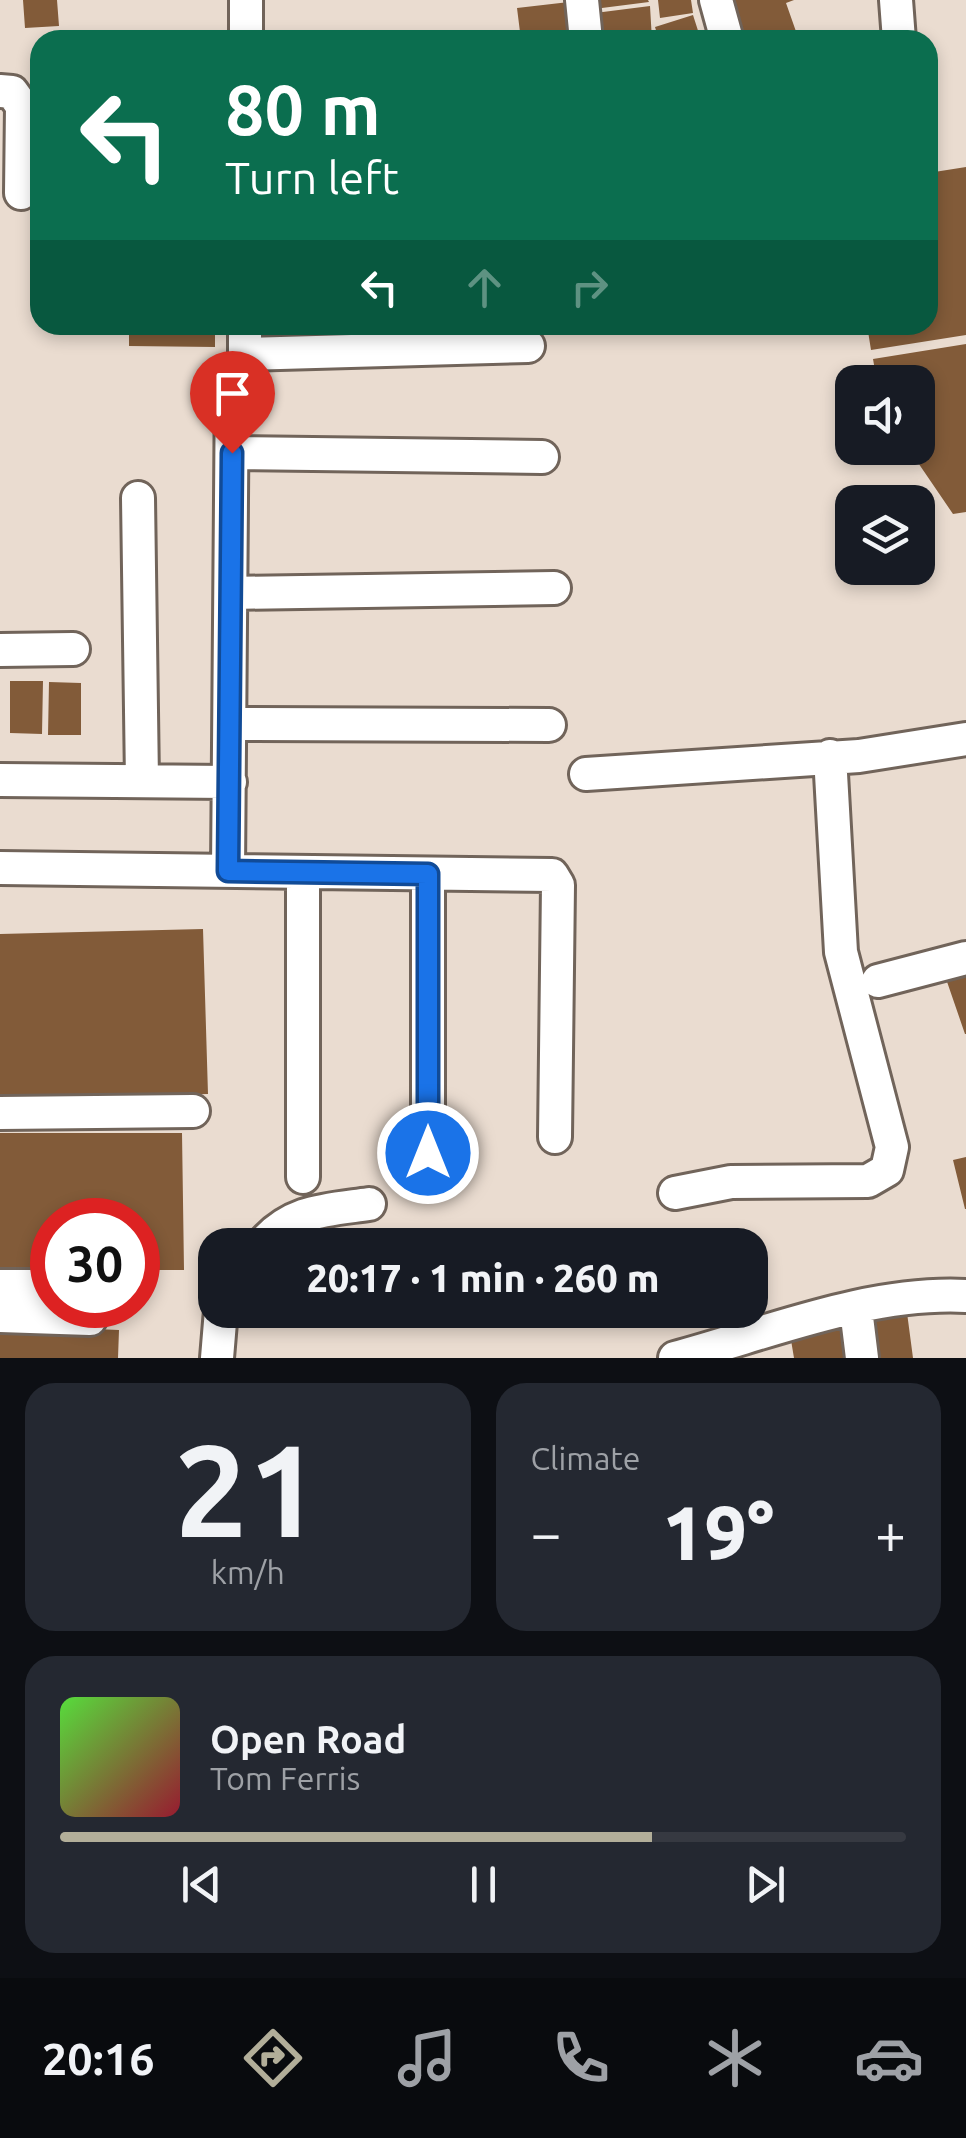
<!DOCTYPE html>
<html lang="en">
<head>
<meta charset="utf-8">
<style>
	:root { --surface:#171b24; --page:#242831; --text:#f1f3f6; --muted:#9ea1a6; --line:#363941; --accent:#b2ae99 }
	body { margin:0; font-family:Ubuntu,sans-serif; background:var(--page); color:var(--text); height:100vh; display:flex; flex-direction:column; font-size:38px; white-space:nowrap }
	* { box-sizing:border-box; margin:0 }
	p { font-size:32px; color:var(--muted) }
	.icon { flex:none; width:55px; height:55px; fill:none; stroke:currentColor; stroke-width:2; stroke-linecap:round; stroke-linejoin:round }
	.map { position:relative; height:1358px; overflow:hidden }
	.drawer { display:flex; flex-direction:column; gap:25px; padding:25px; background:#0d0f14; flex:1 }
	.drawer>* { flex:none }
	.banner { position:absolute; left:30px; top:30px; width:908px; height:305px; border-radius:30px; box-shadow:0 5px 15px #0003; background:#0b6e4f; color:#fff; overflow:hidden }
	.tools { position:absolute; left:835px; top:365px; display:grid; gap:20px }
	.tools a { display:grid; place-items:center; width:100px; height:100px; border-radius:20px; background:var(--surface); box-shadow:0 5px 15px #0003; font-size:50px }
	.speed { position:absolute; left:30px; top:1198px; display:flex; gap:20px; font-size:50px; font-weight:700; text-align:center }
	.speed>* { display:grid; place-content:center; width:130px; height:130px; border-radius:50%; background:var(--surface); box-shadow:0 5px 15px #0003; line-height:1 }
	.speed .limit { border:15px solid #d22; background:#fff; color:#111 }
	.pin { position:absolute; display:grid; place-items:center; width:85px; height:85px; color:#fff; margin:-102px -42px; border-radius:50% 50% 50% 0; rotate:-45deg; box-shadow:0 0 10px #0007 }
	.pin .icon { rotate:45deg }
	.me { position:absolute; width:110px; margin:-55px; rotate:0deg; stroke-linejoin:round; filter:drop-shadow(0 0 8px #0008) }
	.turn { display:flex; align-items:center; gap:35px; height:210px; padding:0 30px; font-size:45px }
	.turn .icon { width:130px; height:130px; stroke-width:2.5 }
	.turn b { display:block; font-size:70px; line-height:85px }
	.lanes { display:flex; align-items:center; height:95px; padding:0 30px; background:#0003; justify-content:center; gap:50px; direction:ltr }
	.lanes .off { opacity:.35 }
	.big { font-size:75px; font-weight:800; line-height:1.1 }
	.drawer .tile { flex:1; display:flex; flex-direction:column; justify-content:center; gap:15px; min-width:0; padding:0 35px; border-radius:30px; background:var(--page) }
	.drawer .dial { align-items:center; gap:0 }
	.dial b { font-size:130px; line-height:1 }
	.song { display:flex; align-items:center; gap:30px }
	.cover { width:120px; height:120px; border-radius:15px; background:linear-gradient(135deg,hsl(110 70% 55%),hsl(350 70% 35%)) }
	.played { height:10px; border-radius:5px; background:linear-gradient(90deg,var(--accent) 70%,var(--line) 70%) }
	.keys { display:flex; justify-content:space-around; direction:ltr }
	.heat { display:flex; justify-content:space-between; align-items:center; font-size:55px; direction:ltr }
	.drawer .tiles { flex:1; display:grid; gap:25px; grid-template-columns:1fr 1fr }
	.tile:last-child { grid-column:span 2 }
	.trip { position:absolute; left:198px; top:1228px; width:570px; height:100px; border-radius:30px; background:var(--surface); box-shadow:0 5px 15px #0003; font-weight:800; line-height:100px; text-align:center }
	.menu { display:flex; height:160px; justify-content:space-around; align-items:center; background:#090b0e; color:var(--muted) }
	.menu .icon { width:70px; height:70px }
	.menu .on { color:var(--accent) }
	.menu b { font-size:45px; color:var(--text) }
	.map>svg:first-child { display:block }
	.building { fill:#825b39 }
	.lines { fill:none; stroke-linecap:round; stroke-linejoin:round }
	.minor-casing { stroke:#71645a; stroke-width:38 }
	.minor { stroke:#fff; stroke-width:32 }
	.route-casing { stroke:#114b97; stroke-width:25 }
	.route { stroke:#1a73e8; stroke-width:18 }
</style>
</head>
<body>
<div class="map">
<svg width="966" height="1358" viewBox="0 0 966 1358">
	<rect width="100%" height="100%" fill="#eadcd0"/>
	<path class="building" d="M 23,0 L 57,0 L 59,26 L 25,28 Z
		M 593,0 L 648,0 L 649,2 L 594,9 Z
		M 658,0 L 691,0 L 693,13 L 660,18 Z
		M 728,0 L 794,0 L 786,3 L 799,40 L 735,40 Z
		M 569,2 L 574,40 L 521,40 L 517,8 Z
		M 650,6 L 652,40 L 598,40 L 595,13 Z
		M 693,15 L 701,40 L 659,40 L 655,27 Z
		M 966,167 L 966,335 L 871,350 L 867,325 L 928,325 L 928,173 Z
		M 129,325 L 215,325 L 215,347 L 129,346 Z
		M 966,344 L 966,512 L 953,514 L 908,448 L 918,448 L 918,382 L 877,382 L 873,359 Z
		M 10,681 L 43,681 L 42,734 L 10,733 Z
		M 49,682 L 81,683 L 81,735 L 48,735 Z
		M 203,929 L 208,1094 L 0,1099 L 0,934 Z
		M 966,966 L 966,1034 L 965,1034 L 944,973 Z
		M 0,1133 L 182,1133 L 184,1270 L 138,1270 L 138,1220 L 52,1220 L 52,1270 L 0,1270 Z
		M 966,1157 L 966,1209 L 965,1209 L 953,1160 Z
		M 906,1305 L 913,1358 L 866,1358 L 860,1311 Z
		M 0,1325 L 119,1330 L 118,1358 L 0,1358 Z
		M 840,1326 L 845,1358 L 794,1358 L 790,1334 Z"/>
	<g class="lines">
		<defs>
			<path id="minor" d="M 582,0 L 586,40
				M 716,0 L 727,40
				M 896,0 L 899,40
				M 246,40 L 246,0
				M 0,91 L 12,92 L 22,106 L 21,193
				M 245,325 L 245,354 L 528,346
				M 232,453 L 542,457
				M 138,498 L 142,781
				M 231,593 L 554,588
				M 0,650 L 73,649
				M 230,724 L 549,725
				M 586,774 L 859,756 L 966,739
				M 0,780 L 230,782
				M 0,868 L 552,875 L 558,885 L 555,1137
				M 228,871 L 232,376
				M 878,981 L 966,958
				M 0,1113 L 193,1111
				M 428,1153 L 428,874
				M 303,1177 L 303,872
				M 675,1193 L 731,1182 L 868,1181 L 887,1170 L 892,1147 L 841,952 L 830,756
				M 262,1245 C 291,1210 326,1210 369,1204
				M 0,1286 L 52,1286
				M 856,1309 L 862,1358
				M 0,1316 L 90,1319 L 97,1305
				M 217,1358 L 221,1310
				M 675,1358 C 768,1333 869,1291 966,1296"/>
		</defs>
		<use href="#minor" class="minor-casing"/>
		<use href="#minor" class="minor"/>
	</g>
	<g class="lines">
		<defs>
			<path id="route" d="M 232,453 L 228,871 L 428,874 L 428,1153"/>
		</defs>
		<use href="#route" class="route-casing"/>
		<use href="#route" class="route"/>
	</g>
</svg>
<div class="tools">
<a><svg class="icon" aria-label="sound" viewBox="0 0 24 24"><path d="M4 9h4l5-4v14l-5-4H4zM17 9q2 3 0 6"/></svg></a>
<a><svg class="icon" aria-label="layers" viewBox="0 0 24 24"><path d="M12 4l9 5-9 5-9-5zM3 14l9 5 9-5"/></svg></a>
</div>
<div class="speed"><div class="limit">30</div></div>
<div class="pin" style="left:232px;top:453px;background:#d93025"><svg class="icon" aria-label="arrive" viewBox="0 0 24 24"><path d="M6 21V4h12l-3 4 3 4H6"/></svg></div>
<svg class="me" style="left:428px;top:1153px" viewBox="-20 -20 40 40"><circle r="17" fill="#1a73e8" stroke="#fff" stroke-width="3"/><path d="M0-11L8 9 0 5-8 9z" fill="#fff"/></svg>
<div class="trip">20:17 · 1 min · 260 m</div>
<div class="banner">
<div class="turn"><svg class="icon" aria-label="left" viewBox="0 0 24 24"><path d="M17 20v-9H6M10 6l-5 5 5 5"/></svg><div><b>80 m</b>Turn left</div></div>
<div class="lanes"><svg class="icon" aria-label="left" viewBox="0 0 24 24"><path d="M17 20v-9H6M10 6l-5 5 5 5"/></svg><svg class="icon off" aria-label="ahead" viewBox="0 0 24 24"><path d="M12 20V5M6 11l6-6 6 6"/></svg><svg class="icon off" aria-label="right" viewBox="0 0 24 24"><path d="M7 20v-9h11M14 6l5 5-5 5"/></svg></div>
</div>
</div>
<section class="drawer">
<div class="tiles">
<div class="tile dial"><b>21</b><p>km/h</p></div>
<div class="tile"><p>Climate</p>
<div class="heat"><a>−</a><b class="big">19°</b><a>+</a></div>
</div>
<div class="tile">
<div class="song"><i class="cover"></i><div><b>Open Road</b><p>Tom Ferris</p></div></div>
<div class="played"></div>
<div class="keys"><svg class="icon" aria-label="previous" viewBox="0 0 24 24"><path d="M18 5L8 12l10 7zM5 5v14"/></svg><svg class="icon" aria-label="pause" viewBox="0 0 24 24"><path d="M8 5v14M16 5v14"/></svg><svg class="icon" aria-label="next" viewBox="0 0 24 24"><path d="M6 5l10 7-10 7zM19 5v14"/></svg></div>
</div>
</div>
</section>
<nav class="menu">
<b>20:16</b>
<svg class="icon on" aria-label="directions" viewBox="0 0 24 24"><path d="M12 3l9 9-9 9-9-9zM9 14v-3h6M13 9l2 2-2 2"/></svg>
<svg class="icon" aria-label="music" viewBox="0 0 24 24"><path d="M9 18V5l10-2v13"/><circle cx="6" cy="18" r="3"/><circle cx="16" cy="16" r="3"/></svg>
<svg class="icon" aria-label="phone" viewBox="0 0 24 24"><path d="M5 4h4l2 5-3 2q2 4 5 5l2-3 5 2v4C11 20 4 13 5 4z"/></svg>
<svg class="icon" aria-label="climate" viewBox="0 0 24 24"><path d="M12 3v18M4 7l16 10M4 17L20 7"/></svg>
<svg class="icon" aria-label="car" viewBox="0 0 24 24"><path d="M5 17H2v-5l4-1 3-4h7l3 4 3 1v5h-3M9 17h6M6 11h13"/><circle cx="7" cy="17" r="2"/><circle cx="17" cy="17" r="2"/></svg>
</nav>
</body>
</html>
